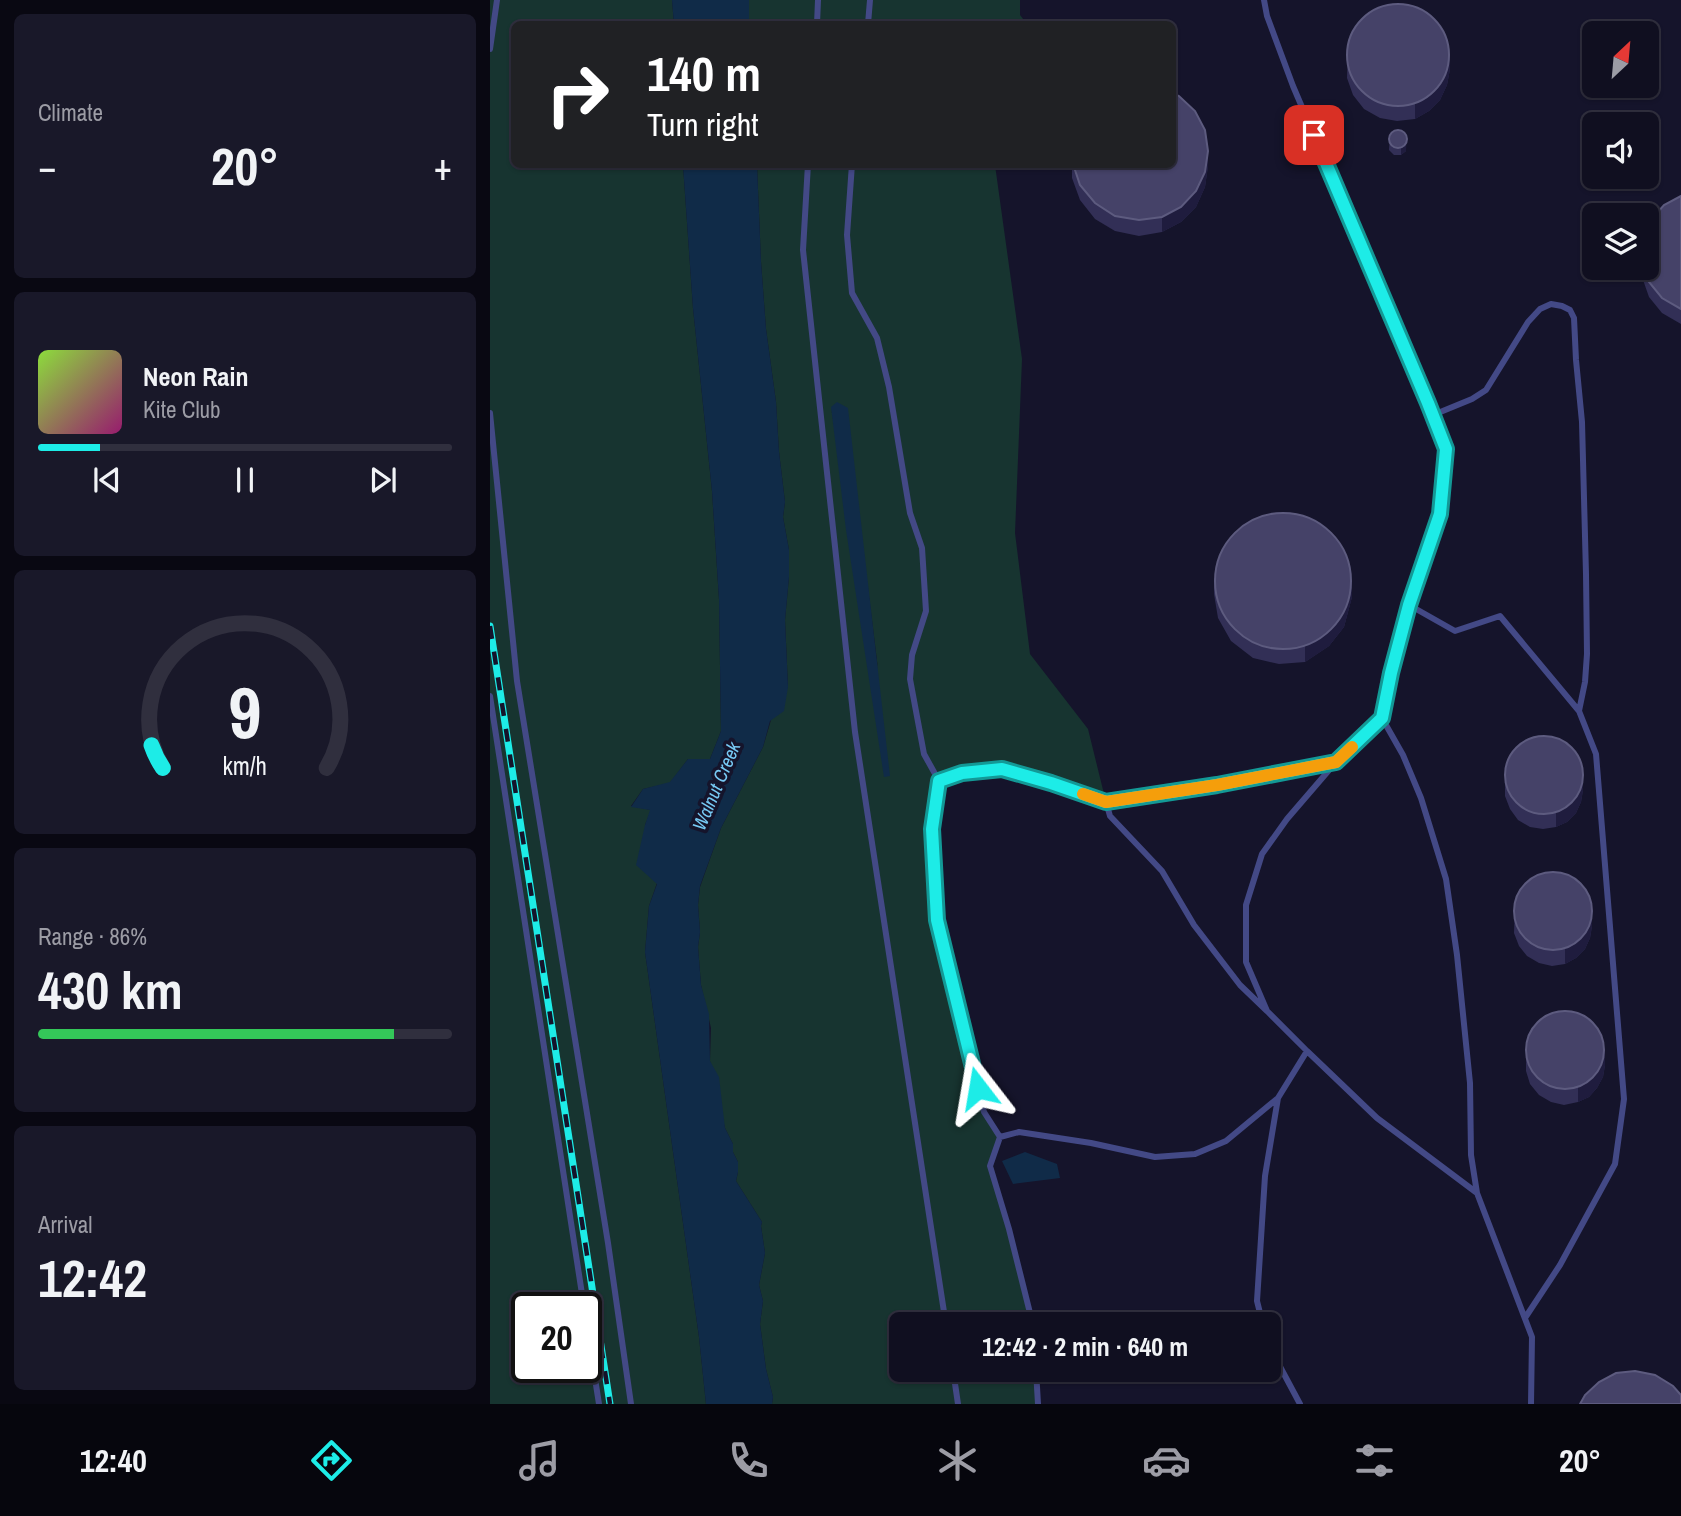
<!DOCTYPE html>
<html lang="en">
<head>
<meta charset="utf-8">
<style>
	:root { --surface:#100f20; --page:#191829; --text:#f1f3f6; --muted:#9c9ca5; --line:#302f3e; --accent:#1dece7 }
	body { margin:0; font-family:"Archivo Narrow",sans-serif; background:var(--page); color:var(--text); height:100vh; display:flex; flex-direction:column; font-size:26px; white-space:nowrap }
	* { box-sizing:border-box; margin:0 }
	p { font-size:23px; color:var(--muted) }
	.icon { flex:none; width:38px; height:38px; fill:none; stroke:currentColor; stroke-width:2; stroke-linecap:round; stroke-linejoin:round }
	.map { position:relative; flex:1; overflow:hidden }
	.panel { display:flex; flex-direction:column; gap:14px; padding:14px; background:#090812; width:490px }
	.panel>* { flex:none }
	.banner { position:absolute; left:21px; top:21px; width:665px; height:147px; border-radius:10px; box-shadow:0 2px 5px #0004,0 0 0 2px var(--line); background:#202124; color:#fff; overflow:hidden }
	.needle { width:46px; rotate:26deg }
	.fabs { position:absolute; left:1092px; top:21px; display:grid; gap:14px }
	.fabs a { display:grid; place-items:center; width:77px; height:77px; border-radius:10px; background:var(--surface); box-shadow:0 2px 5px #0004,0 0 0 2px var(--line); font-size:35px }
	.speed { position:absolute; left:21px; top:1292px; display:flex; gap:14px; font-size:35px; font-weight:700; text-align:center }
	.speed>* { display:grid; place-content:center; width:91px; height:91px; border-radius:50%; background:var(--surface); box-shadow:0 2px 5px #0004,0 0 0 2px var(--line); line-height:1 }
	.speed .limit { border:4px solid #111; border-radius:10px; background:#fff; color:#111 }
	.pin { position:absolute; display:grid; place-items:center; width:60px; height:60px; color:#fff; margin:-30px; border-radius:14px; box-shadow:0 4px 10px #0006 }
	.me { position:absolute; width:77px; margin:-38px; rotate:346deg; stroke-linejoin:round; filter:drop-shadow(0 0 5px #0008) }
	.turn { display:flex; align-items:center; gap:24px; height:147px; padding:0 21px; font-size:32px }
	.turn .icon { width:91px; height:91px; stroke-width:2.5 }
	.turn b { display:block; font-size:49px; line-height:60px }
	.big { font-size:52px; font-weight:800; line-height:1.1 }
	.panel .widget { flex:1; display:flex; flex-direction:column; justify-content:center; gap:10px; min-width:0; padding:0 24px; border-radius:10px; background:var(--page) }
	.panel .dial { align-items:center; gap:0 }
	.dial svg { height:182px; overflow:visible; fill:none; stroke:var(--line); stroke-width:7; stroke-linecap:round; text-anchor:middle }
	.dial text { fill:var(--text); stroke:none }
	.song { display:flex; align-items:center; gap:21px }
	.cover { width:84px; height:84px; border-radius:10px; background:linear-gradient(135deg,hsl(90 70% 55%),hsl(320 70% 35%)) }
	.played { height:7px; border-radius:4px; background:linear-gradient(90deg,var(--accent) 15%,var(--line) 15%) }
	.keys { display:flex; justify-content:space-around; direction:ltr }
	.heat { display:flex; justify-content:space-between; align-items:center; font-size:38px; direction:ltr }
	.charge { height:10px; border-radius:5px; background:linear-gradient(90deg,#34c759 86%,var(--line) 0) }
	.trip { position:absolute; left:399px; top:1312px; width:392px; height:70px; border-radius:10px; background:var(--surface); box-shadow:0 2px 5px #0004,0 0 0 2px var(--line); font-weight:800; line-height:70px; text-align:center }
	.tabs { display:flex; height:112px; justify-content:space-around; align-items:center; background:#06060d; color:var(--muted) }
	.tabs .icon { width:49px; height:49px }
	.tabs .current { color:var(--accent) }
	.tabs b { font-size:32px; color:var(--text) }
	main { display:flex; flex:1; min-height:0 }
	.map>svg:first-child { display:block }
	.green { fill:#173430; fill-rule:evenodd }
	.water { fill:#102b48 }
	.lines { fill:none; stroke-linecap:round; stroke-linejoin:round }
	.lane { stroke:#434986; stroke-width:6 }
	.rail-casing { stroke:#1dece7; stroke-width:7 }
	.rail { stroke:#15142b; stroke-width:4.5; stroke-dasharray:13; stroke-linecap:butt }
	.wall { fill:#322f56 }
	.shaded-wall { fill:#1f1c3e }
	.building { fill:#454268; stroke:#5d5b7f; stroke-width:2 }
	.route-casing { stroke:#139996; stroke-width:18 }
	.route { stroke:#1dece7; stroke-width:12 }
	.slow { stroke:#f59e0b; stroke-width:12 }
	.labels { text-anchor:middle; stroke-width:7; stroke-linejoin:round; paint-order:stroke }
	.water-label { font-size:19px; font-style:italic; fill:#77c9f4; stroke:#15142b }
</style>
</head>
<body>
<main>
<section class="panel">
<div class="widget"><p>Climate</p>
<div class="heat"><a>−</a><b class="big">20°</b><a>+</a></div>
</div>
<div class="widget">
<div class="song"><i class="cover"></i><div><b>Neon Rain</b><p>Kite Club</p></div></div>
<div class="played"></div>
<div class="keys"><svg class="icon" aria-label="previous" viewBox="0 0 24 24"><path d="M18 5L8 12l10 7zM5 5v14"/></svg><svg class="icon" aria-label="pause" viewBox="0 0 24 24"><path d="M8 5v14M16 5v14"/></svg><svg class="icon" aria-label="next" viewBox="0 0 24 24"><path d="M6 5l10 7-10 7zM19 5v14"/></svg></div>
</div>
<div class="widget dial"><svg viewBox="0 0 100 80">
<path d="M14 69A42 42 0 1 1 86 69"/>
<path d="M14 69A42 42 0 0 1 9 59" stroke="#1dece7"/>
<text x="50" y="56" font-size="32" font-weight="700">9</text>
<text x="50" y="72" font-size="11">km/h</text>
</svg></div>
<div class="widget"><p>Range · 86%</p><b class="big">430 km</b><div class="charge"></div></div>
<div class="widget"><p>Arrival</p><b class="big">12:42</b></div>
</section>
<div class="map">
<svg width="1191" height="1404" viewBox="0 0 1191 1404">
	<rect width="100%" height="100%" fill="#15142b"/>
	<path class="green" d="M 0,0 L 182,0 L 184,24 L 24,24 L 24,164 L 193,165 L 203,308 L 222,491 L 229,599 L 231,731 L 220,759 L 198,759 L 180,783 L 153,789 L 141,806 L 161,810 L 155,825 L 167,883 L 159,906 L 155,952 L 209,1337 L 216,1404 L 0,1404 ZM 37,1307 L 96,1307 L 96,1367 L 37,1367 Z
		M 259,0 L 530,0 L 530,15 L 537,24 L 259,24 Z
		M 267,165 L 505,165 L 532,359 L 525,533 L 540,654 L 598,729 L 616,802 L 512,769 L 472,773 L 449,781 L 442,829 L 447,920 L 494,1112 L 510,1137 L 500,1166 L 543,1325 L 411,1325 L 411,1370 L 546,1370 L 548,1404 L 282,1404 L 283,1397 L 276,1369 L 270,1324 L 273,1301 L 269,1285 L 275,1253 L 271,1226 L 272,1222 L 246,1181 L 248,1172 L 248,1162 L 243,1152 L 243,1144 L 235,1128 L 220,1061 L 221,1028 L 211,985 L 208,947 L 210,932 L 208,905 L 210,887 L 231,828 L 273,747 L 281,720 L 298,687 L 295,620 L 299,577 L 299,550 L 293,517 L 295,502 L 289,452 L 286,402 L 276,329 L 271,262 ZM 341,408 L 378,588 L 388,669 Z"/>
	<path class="water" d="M 182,0 L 259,0 L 259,24 L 184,24 Z
		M 193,165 L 267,165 L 271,262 L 276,329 L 286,402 L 289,452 L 295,502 L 293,517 L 299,550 L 299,577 L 295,620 L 298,687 L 294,711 L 280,721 L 273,747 L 231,828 L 210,886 L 208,905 L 210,932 L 208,947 L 211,985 L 219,1014 L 220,1061 L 229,1077 L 235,1128 L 243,1144 L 243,1152 L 248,1162 L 248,1172 L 246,1181 L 272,1222 L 271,1226 L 275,1253 L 269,1285 L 273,1301 L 270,1324 L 276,1369 L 283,1397 L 282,1404 L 216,1404 L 209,1337 L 155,952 L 159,906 L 167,884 L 146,865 L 155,825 L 160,810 L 141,807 L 153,789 L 180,782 L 198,759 L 220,759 L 231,731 L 229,599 L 222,491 L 203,308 Z
		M 347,402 L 358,408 L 400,776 L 394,777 L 356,530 L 341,407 Z
		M 535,1152 L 567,1164 L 570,1178 L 523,1184 L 512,1161 Z"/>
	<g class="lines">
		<path class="lane" d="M 774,0 L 777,16 L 803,86 L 938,403 L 956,449 L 950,514 L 919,605 L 901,673 L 892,718 L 913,755 L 931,798 L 956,879 L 967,955 L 980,1083 L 981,1155 L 987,1193
			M 327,24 L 328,0
			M 378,24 L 380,0
			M 0,49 L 7,0
			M 318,164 L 313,250 L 365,732 L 456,1325
			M 362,164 L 357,235 L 362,293 L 387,338 L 399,387 L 420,513 L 432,548 L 436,611 L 422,655 L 420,679 L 434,754 L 449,781 L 442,829 L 447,920 L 494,1112 L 510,1137 L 500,1166 L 519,1229 L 543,1325
			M 0,413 L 27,681 L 118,1243 L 141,1404
			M 943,415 L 982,399 L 996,390 L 1038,322 L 1050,309 L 1061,304 L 1072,306 L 1080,310 L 1084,318 L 1086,360 L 1092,422 L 1096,574 L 1097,654 L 1095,682 L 1089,711
			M 919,605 L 965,631 L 1010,616 L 1089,711 L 1106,754 L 1134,1099 L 1125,1164 L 1070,1265 L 1035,1318
			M 0,696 L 94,1307
			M 449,781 L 472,773 L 512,769 L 561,783 L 616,802
			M 777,1011 L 750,985 L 704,925 L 672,871 L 620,816 L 616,802 L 727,785 L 846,762
			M 817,1051 L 777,1011 L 756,962 L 756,905 L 772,854 L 797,819 L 846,762 L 892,718
			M 510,1137 L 529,1132 L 601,1143 L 665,1157 L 705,1154 L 736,1141 L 788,1098
			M 96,1321 L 109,1404
			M 773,1325 L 767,1301 L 775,1176 L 788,1098 L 817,1051 L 887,1118 L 987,1193 L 1042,1337 L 1041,1404
			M 779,1346 L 810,1404
			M 463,1370 L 468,1404
			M 546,1370 L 548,1404"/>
		<defs>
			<path id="rail" d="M 0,626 L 120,1404"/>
		</defs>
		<use href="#rail" class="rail-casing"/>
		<use href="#rail" class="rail"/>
	</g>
	<path class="wall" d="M 858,45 L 960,69 L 957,85 L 950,100 L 939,111 L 925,119 L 907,121 L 890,118 L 874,109 L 863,95 L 857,78 Z
		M 900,135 L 916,151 L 911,155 L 904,155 L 899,150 Z
		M 582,164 L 682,164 L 718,166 L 715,187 L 706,207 L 691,222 L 672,232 L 649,236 L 625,231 L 605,219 L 590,200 L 582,178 Z
		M 1191,196 L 1191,324 L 1172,313 L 1159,297 L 1152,277 L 1152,268 L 1157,268 Z
		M 724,578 L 862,597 L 854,627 L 839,646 L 815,662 L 789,664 L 763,658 L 741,641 L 728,618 L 724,594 Z
		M 1015,767 L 1093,790 L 1091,802 L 1086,813 L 1077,822 L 1066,827 L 1053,829 L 1040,827 L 1028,820 L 1020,809 L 1015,796 Z
		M 1025,904 L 1102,926 L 1100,938 L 1095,949 L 1086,958 L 1075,964 L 1062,966 L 1049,963 L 1037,956 L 1029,946 L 1024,933 Z
		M 1036,1042 L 1115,1065 L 1113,1077 L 1107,1088 L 1099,1097 L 1088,1102 L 1074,1105 L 1061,1102 L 1049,1095 L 1040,1084 L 1036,1071 Z"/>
	<path class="shaded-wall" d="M 960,54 L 960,69 L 957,85 L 950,100 L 939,111 L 925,119 L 925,103 Z
		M 917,136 L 916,151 L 911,155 L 911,148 Z
		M 718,151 L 718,166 L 715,187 L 706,207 L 691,222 L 672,232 L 672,217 Z
		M 862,582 L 862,597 L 854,627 L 839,646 L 815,662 L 815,646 Z
		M 1093,774 L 1093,790 L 1091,802 L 1086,813 L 1077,822 L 1066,827 L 1066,812 Z
		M 1102,911 L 1102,926 L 1100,938 L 1095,949 L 1086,958 L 1075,964 L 1075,948 Z
		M 1115,1049 L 1115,1065 L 1113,1077 L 1107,1088 L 1099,1097 L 1088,1102 L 1088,1087 Z"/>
	<path class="building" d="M857 55a51 51 0 1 1 102 0a51 51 0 1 1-102 0Z
		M 682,93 L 689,96 L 705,111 L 715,130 L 718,151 L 715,172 L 706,191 L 691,207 L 672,217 L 649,220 L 625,216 L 605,203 L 590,185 L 583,164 L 682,164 Z
		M899 139a9 9 0 1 1 18 0a9 9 0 1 1-18 0Z
		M 1191,196 L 1191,309 L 1172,298 L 1159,282 L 1154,268 L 1157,268 L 1157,230 L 1160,221 L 1174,205 Z
		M725 581a68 68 0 1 1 136 0a68 68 0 1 1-136 0Z
		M1015 775a39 39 0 1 1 78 0a39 39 0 1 1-78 0Z
		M1024 911a39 39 0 1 1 78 0a39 39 0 1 1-78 0Z
		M1036 1050a39 39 0 1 1 78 0a39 39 0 1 1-78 0Z
		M 1145,1371 L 1165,1375 L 1183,1386 L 1191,1395 L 1191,1404 L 1090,1404 L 1095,1395 L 1109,1382 L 1126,1373 Z"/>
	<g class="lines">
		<defs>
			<path id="route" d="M 488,1088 L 447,920 L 442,829 L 449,781 L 472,773 L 512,769 L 561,783 L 616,802 L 727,785 L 846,762 L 892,718 L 901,673 L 919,605 L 950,514 L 956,449 L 938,403 L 824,135"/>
		</defs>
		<use href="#route" class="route-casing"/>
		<use href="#route" class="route"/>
		<path class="slow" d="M 593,794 L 616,802 L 727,785 L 846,762 L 862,747"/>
	</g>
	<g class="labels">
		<g class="water-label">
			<text transform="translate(226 786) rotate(-67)" y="7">Walnut Creek</text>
		</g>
	</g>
</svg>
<div class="fabs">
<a><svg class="needle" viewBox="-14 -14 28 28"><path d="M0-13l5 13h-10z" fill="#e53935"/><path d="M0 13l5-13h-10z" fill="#9c9ca5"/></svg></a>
<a><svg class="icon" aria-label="sound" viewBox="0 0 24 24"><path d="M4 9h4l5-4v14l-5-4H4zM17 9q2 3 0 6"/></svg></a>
<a><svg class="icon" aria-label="layers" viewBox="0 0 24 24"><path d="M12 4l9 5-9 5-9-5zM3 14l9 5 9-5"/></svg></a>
</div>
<div class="speed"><div class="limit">20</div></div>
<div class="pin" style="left:824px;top:135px;background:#d93025"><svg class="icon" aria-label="arrive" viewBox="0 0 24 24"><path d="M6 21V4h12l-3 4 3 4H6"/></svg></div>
<svg class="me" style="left:488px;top:1088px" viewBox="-20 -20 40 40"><path d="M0-17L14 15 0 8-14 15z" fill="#1dece7" stroke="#fff" stroke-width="4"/></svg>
<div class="trip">12:42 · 2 min · 640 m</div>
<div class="banner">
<div class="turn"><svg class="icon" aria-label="right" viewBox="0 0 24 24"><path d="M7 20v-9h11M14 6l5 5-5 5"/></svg><div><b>140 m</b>Turn right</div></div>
</div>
</div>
</main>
<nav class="tabs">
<b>12:40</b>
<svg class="icon current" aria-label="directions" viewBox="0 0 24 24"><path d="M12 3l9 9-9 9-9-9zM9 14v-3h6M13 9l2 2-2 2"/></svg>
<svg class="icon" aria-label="music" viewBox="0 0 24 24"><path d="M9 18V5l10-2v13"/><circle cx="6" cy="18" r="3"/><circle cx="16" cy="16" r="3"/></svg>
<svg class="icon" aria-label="phone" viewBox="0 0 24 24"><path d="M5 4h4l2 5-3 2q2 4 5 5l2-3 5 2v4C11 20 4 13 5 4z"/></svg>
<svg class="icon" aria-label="climate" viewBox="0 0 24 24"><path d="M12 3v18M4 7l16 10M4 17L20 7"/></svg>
<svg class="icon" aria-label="car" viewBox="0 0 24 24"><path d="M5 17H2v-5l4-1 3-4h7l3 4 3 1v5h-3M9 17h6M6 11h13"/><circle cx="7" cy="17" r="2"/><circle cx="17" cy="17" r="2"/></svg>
<svg class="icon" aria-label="filters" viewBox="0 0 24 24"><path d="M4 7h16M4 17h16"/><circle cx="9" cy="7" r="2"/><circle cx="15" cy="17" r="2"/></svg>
<b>20°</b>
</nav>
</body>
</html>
